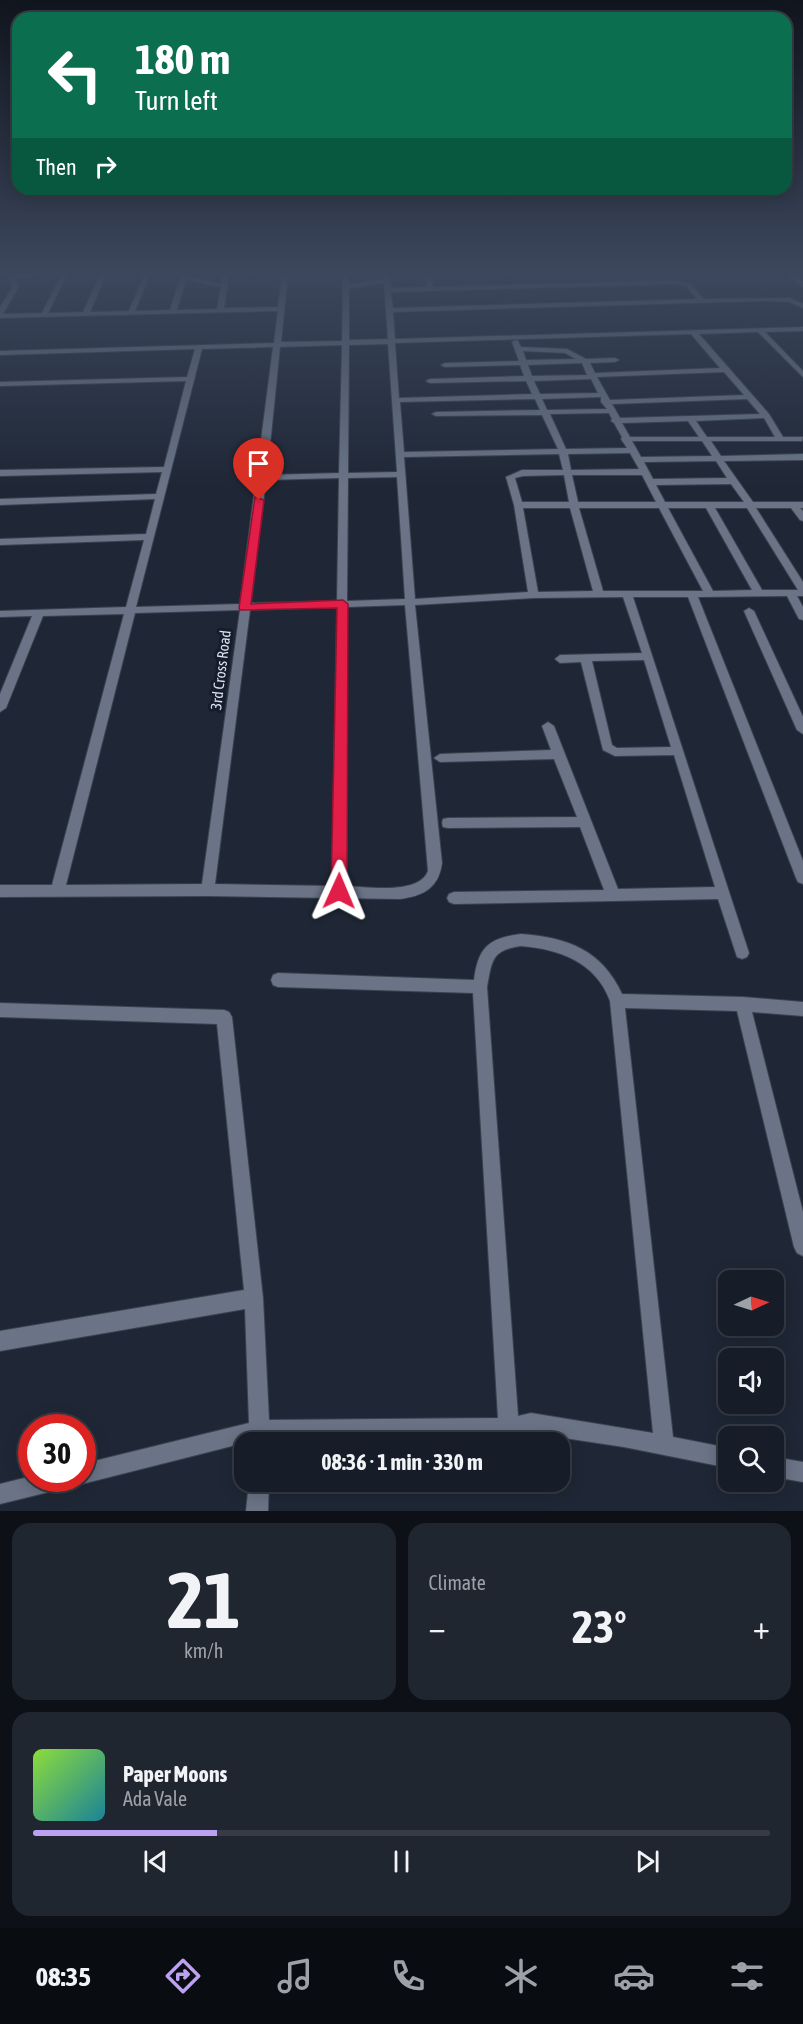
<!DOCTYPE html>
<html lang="en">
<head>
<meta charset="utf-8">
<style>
	:root { --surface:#171d28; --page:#202630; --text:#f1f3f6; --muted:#9ea2a8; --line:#363b45; --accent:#bca0f2 }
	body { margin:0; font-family:"Asap Condensed",sans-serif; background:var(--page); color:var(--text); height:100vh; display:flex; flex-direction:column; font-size:22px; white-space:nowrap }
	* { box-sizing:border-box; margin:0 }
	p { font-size:20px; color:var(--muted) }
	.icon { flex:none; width:33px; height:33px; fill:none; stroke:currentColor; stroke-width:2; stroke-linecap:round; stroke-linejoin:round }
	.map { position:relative; height:1511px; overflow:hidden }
	.details { display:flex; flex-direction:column; gap:12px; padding:12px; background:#0d1016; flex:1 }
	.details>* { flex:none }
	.guide { position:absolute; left:12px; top:12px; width:780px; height:183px; border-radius:18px; box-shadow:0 3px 15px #0003,0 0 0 2px var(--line); background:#0b6e4f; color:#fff; overflow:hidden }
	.needle { width:39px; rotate:86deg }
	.fabs { position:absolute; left:718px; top:1270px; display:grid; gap:12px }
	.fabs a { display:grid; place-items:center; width:66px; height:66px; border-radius:12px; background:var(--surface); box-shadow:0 3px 15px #0003,0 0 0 2px var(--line); font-size:30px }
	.speed { position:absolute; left:18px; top:1414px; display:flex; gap:12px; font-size:30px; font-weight:700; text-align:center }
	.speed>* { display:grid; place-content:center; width:78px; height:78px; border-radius:50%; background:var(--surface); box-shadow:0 3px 15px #0003,0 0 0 2px var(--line); line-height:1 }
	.speed .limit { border:9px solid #d22; background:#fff; color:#111 }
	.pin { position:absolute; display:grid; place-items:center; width:51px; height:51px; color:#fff; margin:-62px -26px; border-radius:50% 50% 50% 0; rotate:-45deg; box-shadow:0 0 6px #0007 }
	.pin .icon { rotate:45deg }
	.me { position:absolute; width:66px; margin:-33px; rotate:1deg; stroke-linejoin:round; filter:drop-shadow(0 0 4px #0008) }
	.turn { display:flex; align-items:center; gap:21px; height:126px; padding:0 24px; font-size:27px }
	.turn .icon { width:78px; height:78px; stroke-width:2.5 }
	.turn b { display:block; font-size:42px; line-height:51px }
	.then { display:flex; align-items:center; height:57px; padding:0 24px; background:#0003; gap:12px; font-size:22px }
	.big { font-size:45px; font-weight:700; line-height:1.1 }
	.details .card { flex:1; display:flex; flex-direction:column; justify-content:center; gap:9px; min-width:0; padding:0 21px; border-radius:18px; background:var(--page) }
	.details .dial { align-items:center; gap:0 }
	.dial b { font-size:78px; line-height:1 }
	.song { display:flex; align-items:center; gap:18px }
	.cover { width:72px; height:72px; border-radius:9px; background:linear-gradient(135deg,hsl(90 70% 55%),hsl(190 70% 35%)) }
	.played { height:6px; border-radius:3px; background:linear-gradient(90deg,var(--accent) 25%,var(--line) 25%) }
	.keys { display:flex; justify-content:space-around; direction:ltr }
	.heat { display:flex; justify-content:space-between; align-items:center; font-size:33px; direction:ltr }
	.details .tiles { flex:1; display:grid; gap:12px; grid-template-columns:1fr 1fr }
	.card:last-child { grid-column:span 2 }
	.trip { position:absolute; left:234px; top:1432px; width:336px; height:60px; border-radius:18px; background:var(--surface); box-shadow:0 3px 15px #0003,0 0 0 2px var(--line); font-weight:700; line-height:60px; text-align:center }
	.menu { display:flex; height:96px; justify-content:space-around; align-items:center; background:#090c10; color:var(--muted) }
	.menu .icon { width:42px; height:42px }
	.menu .selected { color:var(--accent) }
	.menu b { font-size:27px; color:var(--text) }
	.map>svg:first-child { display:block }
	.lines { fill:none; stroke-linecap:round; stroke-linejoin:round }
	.street-casing { stroke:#3b424f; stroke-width:2 }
	.secondary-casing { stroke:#3b424f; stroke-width:2 }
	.street { fill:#6a7486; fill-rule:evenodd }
	.secondary { fill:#6e82a6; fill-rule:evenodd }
	.route { fill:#e11d48; stroke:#92132f; stroke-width:1.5 }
	.labels { text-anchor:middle; stroke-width:6; stroke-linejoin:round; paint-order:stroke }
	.street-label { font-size:15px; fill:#dde2ed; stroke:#151d2c }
</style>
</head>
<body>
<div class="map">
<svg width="803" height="1511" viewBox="0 0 803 1511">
	<rect width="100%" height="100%" fill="#1f2736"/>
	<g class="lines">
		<defs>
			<path id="street" d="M 3,275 L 39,275 L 36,277 L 15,277 L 18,288 L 3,314 L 42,313 L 61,275 L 67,275 L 48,313 L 83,312 L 100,275 L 106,275 L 90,312 L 129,311 L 144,275 L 150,275 L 135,311 L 170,310 L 181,275 L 221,284 L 223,275 L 229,275 L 224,308 L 278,307 L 282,275 L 288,275 L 281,342 L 342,341 L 343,275 L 349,275 L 349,284 L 384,279 L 384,275 L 390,275 L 391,288 L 427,287 L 425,275 L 431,275 L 433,287 L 676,280 L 690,284 L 704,299 L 790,298 L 803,304 L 803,308 L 789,302 L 765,301 L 393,312 L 395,339 L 803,327 L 803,331 L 765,332 L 803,371 L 803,377 L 758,332 L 699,334 L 769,414 L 783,437 L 803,437 L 802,441 L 711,441 L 721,456 L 803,454 L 803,460 L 724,461 L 753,502 L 803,502 L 803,508 L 800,508 L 803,511 L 803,521 L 800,520 L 791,508 L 756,508 L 803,582 L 803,596 L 797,596 L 803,607 L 803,620 L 799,619 L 787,596 L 698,597 L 803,861 L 803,884 L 798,882 L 796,878 L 688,597 L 633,597 L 749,953 L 747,957 L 742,959 L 737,957 L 718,899 L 454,904 L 449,902 L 447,898 L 449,894 L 454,892 L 604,890 L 580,827 L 448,828 L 443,827 L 442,823 L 443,819 L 448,818 L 577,817 L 554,759 L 440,762 L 434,758 L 440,754 L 551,750 L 542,726 L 548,722 L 554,726 L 618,889 L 715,887 L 674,755 L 615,756 L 603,750 L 581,662 L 560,663 L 555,659 L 560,655 L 642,653 L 623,597 L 534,598 L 415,605 L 442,863 C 439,888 423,896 400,899 L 208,896 L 0,897 L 0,885 L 52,885 L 124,614 L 43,616 L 6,708 L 0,712 L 0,694 L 32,616 L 0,617 L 0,611 L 126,607 L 144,540 L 0,545 L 0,539 L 146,534 L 155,499 L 0,505 L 0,499 L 156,494 L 162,472 L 0,476 L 0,470 L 164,467 L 186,381 L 0,386 L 0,382 L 187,377 L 195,349 L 0,355 L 0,351 L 274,343 L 278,311 L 0,318 L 0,307 L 12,288 L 9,277 ZM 186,280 L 221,287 L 217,309 L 177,310 ZM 384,283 L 388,339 L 349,340 L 349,288 ZM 676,284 L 686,286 L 697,299 L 393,308 L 391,292 ZM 691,334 L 720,368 L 595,373 L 590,363 L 615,362 L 619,360 L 615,358 L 586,359 L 567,349 L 521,347 L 518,341 L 516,340 L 512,342 L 519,361 L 445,363 L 441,365 L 445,367 L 520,365 L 524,376 L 430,379 L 426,381 L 430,383 L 526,381 L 532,394 L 399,398 L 395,343 ZM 388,344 L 397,472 L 348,473 L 349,345 ZM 342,345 L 339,473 L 267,475 L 280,347 ZM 273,347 L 240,604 L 136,607 L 202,349 ZM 523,351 L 565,353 L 576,359 L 526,360 ZM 582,363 L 587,375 L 532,376 L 528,365 ZM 724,372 L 744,395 L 610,400 L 597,377 ZM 591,379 L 598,393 L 540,394 L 534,381 ZM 601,397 L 601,402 L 607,409 L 547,410 L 542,399 ZM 535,399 L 540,410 L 436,412 L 432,414 L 436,416 L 542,415 L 558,449 L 404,452 L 400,402 ZM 747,399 L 760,414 L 620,418 L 612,404 ZM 609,413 L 612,419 L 611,421 L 614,423 L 622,437 L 621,439 L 627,448 L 566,449 L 550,414 ZM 764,418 L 775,437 L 707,437 L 696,421 ZM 688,421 L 699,437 L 630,437 L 622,423 ZM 632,441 L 702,441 L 712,456 L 641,457 ZM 630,453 L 639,469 L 571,470 L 568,454 ZM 559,454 L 563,470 L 522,470 L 506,477 L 514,505 L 528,592 L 415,599 L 404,457 ZM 716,461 L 727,478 L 653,479 L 644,462 ZM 564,475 L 569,502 L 522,502 L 515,478 L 523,476 ZM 572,475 L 642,475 L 656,502 L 578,502 ZM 397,477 L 405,599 L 347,601 L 348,478 ZM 339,478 L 337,601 L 251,603 L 266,480 ZM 731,484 L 744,502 L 665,502 L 656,485 ZM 523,508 L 570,508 L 593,591 L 538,592 ZM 579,508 L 659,508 L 703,591 L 603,591 ZM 668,508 L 706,508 L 752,590 L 713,591 ZM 715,508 L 747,508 L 798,590 L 762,590 ZM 405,605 L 428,871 C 419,895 367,887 346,886 L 347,607 ZM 337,607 L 332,886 L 215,884 L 250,610 ZM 240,610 L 202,884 L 66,885 L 135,613 ZM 644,660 L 671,747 L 617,748 L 612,745 L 592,661 Z
				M 749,608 L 754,611 L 803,717 L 803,734 L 797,730 L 744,611 Z
				M 521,934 C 567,937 602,950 622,994 L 743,997 L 803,1002 L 803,1016 L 752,1012 L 803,1212 L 803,1256 L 797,1253 L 794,1247 L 737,1011 L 625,1008 L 673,1437 L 729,1448 L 729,1468 L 624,1447 L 531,1433 L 509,1438 L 270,1440 L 270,1443 L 244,1443 L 82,1484 L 75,1481 L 74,1479 L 82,1479 L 82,1464 L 249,1423 L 245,1309 L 0,1351 L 0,1331 L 244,1290 L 217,1024 L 0,1017 L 0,1003 L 224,1010 L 229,1012 L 232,1017 L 263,1298 L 269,1420 L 498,1418 L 473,993 L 278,987 L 273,985 L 271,980 L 273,975 L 278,973 L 474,980 C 478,948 488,938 521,934 ZM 521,946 C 559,949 596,962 610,1001 L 653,1433 L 531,1413 L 518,1416 L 487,987 C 492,961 491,950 521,946 Z
				M 774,1457 L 803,1462 L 803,1482 L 774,1477 Z
				M 32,1476 L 32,1479 L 71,1479 L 68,1486 L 61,1489 L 0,1504 L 0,1484 Z
				M 249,1482 L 269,1482 L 268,1511 L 246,1511 Z"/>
			<path id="secondary" d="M 787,275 L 796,275 L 803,281 L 803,287 Z"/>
		</defs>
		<use href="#street" class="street-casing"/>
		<use href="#secondary" class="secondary-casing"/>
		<use href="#street" class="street"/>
		<use href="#secondary" class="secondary"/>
	</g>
	<linearGradient id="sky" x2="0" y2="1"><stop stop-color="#11151e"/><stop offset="0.56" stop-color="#3c475d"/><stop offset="1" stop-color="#3c475d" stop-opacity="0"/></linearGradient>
	<rect width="803" height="487" fill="url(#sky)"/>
	<path class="route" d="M 255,497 L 264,500 L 251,604 L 343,600 L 348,604 L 347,891 L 345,896 L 339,898 L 334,896 L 331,891 L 337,608 L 240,610 L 239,608 Z"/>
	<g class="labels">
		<g class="street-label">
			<text transform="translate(221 670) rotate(-83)" y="5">3rd Cross Road</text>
		</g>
	</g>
</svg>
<div class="fabs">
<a><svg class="needle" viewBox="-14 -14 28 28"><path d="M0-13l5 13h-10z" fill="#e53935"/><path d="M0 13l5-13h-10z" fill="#9ea2a8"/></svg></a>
<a><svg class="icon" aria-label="sound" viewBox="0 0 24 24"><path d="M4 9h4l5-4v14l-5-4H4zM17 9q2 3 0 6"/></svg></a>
<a><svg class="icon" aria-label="search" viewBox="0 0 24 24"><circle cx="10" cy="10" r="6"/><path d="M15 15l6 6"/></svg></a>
</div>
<div class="speed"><div class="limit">30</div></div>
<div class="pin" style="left:259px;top:500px;background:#d93025"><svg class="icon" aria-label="arrive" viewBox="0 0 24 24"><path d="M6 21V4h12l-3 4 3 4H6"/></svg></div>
<svg class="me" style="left:339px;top:891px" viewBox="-20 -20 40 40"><path d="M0-17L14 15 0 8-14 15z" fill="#e11d48" stroke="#fff" stroke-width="4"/></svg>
<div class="trip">08:36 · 1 min · 330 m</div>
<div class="guide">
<div class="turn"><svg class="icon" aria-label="left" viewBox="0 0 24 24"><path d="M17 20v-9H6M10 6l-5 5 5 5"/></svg><div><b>180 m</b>Turn left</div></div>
<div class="then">Then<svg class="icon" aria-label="right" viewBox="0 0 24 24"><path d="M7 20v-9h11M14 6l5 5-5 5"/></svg></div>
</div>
</div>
<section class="details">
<div class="tiles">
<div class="card dial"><b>21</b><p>km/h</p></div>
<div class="card"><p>Climate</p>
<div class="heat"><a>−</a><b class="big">23°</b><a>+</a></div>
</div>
<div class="card">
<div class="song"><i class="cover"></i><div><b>Paper Moons</b><p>Ada Vale</p></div></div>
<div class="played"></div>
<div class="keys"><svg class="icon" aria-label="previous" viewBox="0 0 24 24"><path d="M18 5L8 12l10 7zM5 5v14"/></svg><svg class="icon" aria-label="pause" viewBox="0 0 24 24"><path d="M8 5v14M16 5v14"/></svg><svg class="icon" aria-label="next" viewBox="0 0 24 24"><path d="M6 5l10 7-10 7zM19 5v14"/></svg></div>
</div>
</div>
</section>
<nav class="menu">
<b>08:35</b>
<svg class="icon selected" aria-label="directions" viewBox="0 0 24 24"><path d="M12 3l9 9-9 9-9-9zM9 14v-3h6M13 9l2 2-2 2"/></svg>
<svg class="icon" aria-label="music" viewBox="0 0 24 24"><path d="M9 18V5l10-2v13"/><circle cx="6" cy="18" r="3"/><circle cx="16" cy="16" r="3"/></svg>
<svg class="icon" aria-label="phone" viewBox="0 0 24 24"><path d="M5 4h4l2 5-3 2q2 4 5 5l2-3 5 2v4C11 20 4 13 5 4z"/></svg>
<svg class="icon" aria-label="climate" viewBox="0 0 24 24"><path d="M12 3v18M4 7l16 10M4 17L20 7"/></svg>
<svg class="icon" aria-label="car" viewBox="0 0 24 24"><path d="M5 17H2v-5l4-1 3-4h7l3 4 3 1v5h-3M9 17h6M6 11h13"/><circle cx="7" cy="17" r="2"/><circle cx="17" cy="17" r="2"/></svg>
<svg class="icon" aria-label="filters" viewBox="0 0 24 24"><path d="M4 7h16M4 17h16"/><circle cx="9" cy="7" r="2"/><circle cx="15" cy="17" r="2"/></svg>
</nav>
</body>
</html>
